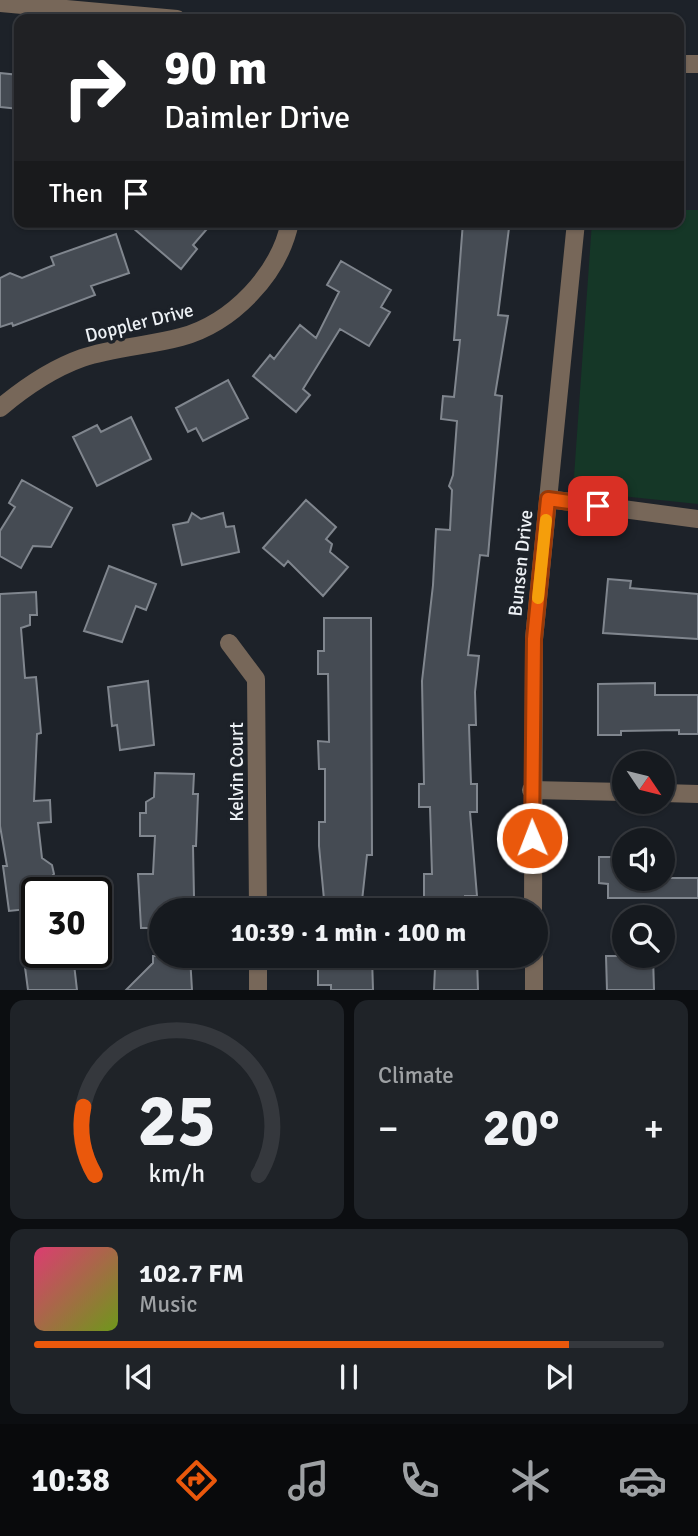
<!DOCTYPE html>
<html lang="en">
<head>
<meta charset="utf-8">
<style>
	:root { --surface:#161a1f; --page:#1f2328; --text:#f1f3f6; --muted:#9ea1a4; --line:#35383d; --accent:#ea580c }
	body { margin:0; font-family:Signika,sans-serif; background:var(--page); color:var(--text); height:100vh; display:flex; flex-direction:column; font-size:26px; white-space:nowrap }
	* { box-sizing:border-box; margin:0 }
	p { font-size:23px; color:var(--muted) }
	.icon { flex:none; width:38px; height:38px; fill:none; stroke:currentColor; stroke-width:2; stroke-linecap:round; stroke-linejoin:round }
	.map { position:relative; height:990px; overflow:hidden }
	.sheet { display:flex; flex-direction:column; gap:10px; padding:10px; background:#0c0e11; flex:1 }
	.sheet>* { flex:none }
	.hud { position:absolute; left:14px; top:14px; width:670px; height:214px; border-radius:14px; box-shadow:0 2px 5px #0004,0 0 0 2px var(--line); background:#202124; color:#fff; overflow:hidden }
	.needle { width:46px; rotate:125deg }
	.fabs { position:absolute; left:612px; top:751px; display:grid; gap:14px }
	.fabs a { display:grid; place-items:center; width:63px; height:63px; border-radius:50%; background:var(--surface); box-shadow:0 2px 5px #0004,0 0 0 2px var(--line); font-size:35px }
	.speed { position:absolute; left:21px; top:877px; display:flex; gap:14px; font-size:35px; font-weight:700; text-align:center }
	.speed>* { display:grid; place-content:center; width:91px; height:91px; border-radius:50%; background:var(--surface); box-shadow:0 2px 5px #0004,0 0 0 2px var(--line); line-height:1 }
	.speed .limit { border:4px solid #111; border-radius:10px; background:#fff; color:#111 }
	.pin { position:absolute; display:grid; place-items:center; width:60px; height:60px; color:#fff; margin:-30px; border-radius:14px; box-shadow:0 4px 10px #0006 }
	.me { position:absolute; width:77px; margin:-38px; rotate:359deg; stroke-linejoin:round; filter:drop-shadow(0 0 5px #0008) }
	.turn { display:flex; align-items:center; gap:24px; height:147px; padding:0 35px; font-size:32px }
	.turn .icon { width:91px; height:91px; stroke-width:2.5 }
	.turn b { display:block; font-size:49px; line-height:60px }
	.then { display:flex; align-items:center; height:66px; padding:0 35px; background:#0003; gap:14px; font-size:26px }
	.big { font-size:52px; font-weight:700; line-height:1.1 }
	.sheet .widget { flex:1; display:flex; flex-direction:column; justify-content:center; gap:10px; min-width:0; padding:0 24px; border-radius:14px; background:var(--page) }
	.sheet .dial { align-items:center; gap:0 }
	.dial svg { height:182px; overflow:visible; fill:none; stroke:var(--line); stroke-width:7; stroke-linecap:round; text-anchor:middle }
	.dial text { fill:var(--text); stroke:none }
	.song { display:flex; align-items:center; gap:21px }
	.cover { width:84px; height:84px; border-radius:10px; background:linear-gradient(135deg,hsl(340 70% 55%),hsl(80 70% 35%)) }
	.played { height:7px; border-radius:4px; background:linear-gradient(90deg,var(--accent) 85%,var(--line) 85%) }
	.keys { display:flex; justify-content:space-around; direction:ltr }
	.heat { display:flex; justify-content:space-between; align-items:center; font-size:38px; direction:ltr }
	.sheet .tiles { flex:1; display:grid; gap:10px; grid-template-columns:1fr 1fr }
	.widget:last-child { grid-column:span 2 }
	.trip { position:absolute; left:149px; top:898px; width:399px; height:70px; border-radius:35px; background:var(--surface); box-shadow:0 2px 5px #0004,0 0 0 2px var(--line); font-weight:700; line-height:70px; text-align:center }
	.tab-bar { display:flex; height:112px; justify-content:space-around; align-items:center; background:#090a0c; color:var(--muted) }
	.tab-bar .icon { width:49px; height:49px }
	.tab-bar .selected { color:var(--accent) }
	.tab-bar b { font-size:32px; color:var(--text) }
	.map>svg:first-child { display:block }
	.green { fill:#153727 }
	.building { fill:#454b53; stroke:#80868e; stroke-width:2 }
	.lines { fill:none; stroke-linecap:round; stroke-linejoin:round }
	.street { stroke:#776759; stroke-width:18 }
	.route-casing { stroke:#983908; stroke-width:18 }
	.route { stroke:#ea580c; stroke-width:12 }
	.slow { stroke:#f59e0b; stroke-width:12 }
	.labels { text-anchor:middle; stroke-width:7; stroke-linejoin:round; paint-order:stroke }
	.street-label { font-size:19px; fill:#edf1f5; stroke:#1d2229 }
</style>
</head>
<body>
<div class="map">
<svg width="698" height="990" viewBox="0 0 698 990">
	<rect width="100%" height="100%" fill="#1d2229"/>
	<path class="green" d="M 679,210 L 698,210 L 698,504 L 573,491 L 592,222 L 679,222 Z"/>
	<path class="building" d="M 0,73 L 19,75 L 19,109 L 0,107 Z
		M 126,222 L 213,222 L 193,245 L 197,249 L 181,269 Z
		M 463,222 L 504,222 L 503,228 L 509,228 L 498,315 L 508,316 L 495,395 L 502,396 L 488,556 L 480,555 L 468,655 L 479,656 L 475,692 L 476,725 L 469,725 L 471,784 L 477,784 L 477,812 L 470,812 L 477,896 L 465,896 L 465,910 L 424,910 L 424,874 L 432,874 L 430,807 L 419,807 L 419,784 L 424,784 L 422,681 L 433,585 L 436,529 L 450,530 L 452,490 L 449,486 L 453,475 L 457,421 L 441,419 L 443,396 L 454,397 L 460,340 L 454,340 Z
		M 116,234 L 129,273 L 91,286 L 95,295 L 13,326 L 12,323 L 0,327 L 0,278 L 10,273 L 22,278 L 54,265 L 51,257 Z
		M 341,261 L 391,290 L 381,307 L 390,312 L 369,346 L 340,329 L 303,389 L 310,395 L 296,412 L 253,376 L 270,355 L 274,359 L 300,325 L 316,338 L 339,292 L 327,285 Z
		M 228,380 L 248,418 L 203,441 L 196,428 L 188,432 L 176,408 Z
		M 131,417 L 151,459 L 97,486 L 73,437 L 97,425 L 101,432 Z
		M 22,480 L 72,508 L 51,547 L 33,546 L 21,568 L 0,556 L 0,531 L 15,507 L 9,503 Z
		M 306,500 L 336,527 L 326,539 L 332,544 L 330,552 L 348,567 L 323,596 L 288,561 L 284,566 L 263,548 Z
		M 192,513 L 201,519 L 223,513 L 226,527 L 234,526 L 239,552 L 182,565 L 173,525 L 188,522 Z
		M 109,566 L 156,584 L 146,610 L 136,606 L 122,642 L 84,631 Z
		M 608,579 L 631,581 L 630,588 L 698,594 L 698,639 L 603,633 Z
		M 36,592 L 37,615 L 30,615 L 30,625 L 21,628 L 25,678 L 36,677 L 41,733 L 37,734 L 34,801 L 50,800 L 51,822 L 38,823 L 42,858 L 52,865 L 54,874 L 44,885 L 45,892 L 37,892 L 37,908 L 9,911 L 3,866 L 7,866 L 0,826 L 0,594 Z
		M 324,618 L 371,618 L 372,855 L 367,855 L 361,910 L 325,910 L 319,846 L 319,822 L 325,822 L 325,769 L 319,769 L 318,741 L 329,742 L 328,674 L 318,674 L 318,651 L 324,651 Z
		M 148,681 L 154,745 L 120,750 L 117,725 L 112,726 L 108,687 Z
		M 655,683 L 655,695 L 698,695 L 698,734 L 679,734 L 679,730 L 621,731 L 621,735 L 598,735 L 598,684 Z
		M 155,773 L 194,774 L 193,794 L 198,794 L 196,846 L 193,846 L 194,897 L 187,897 L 187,910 L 161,910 L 161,928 L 141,928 L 138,874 L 153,874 L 155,836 L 140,836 L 140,813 L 146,813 L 146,802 L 154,797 Z
		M 599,857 L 625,857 L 625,878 L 698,878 L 698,898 L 608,898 L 608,884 L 599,883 Z
		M 23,952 L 66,952 L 66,960 L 74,964 L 77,990 L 28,990 Z
		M 153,956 L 190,956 L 192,990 L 126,990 L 153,963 Z
		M 606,956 L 653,956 L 654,990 L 607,990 Z
		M 372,957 L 373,990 L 331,990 L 331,985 L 318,985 L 318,959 Z
		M 477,958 L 478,990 L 434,990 L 435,968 L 450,968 L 451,959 Z"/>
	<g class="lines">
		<path class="street" d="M 0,3 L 177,19
			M 679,64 L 698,64
			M 0,408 C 25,387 51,369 82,358 C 114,347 148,346 181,337 C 232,323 279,275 290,222
			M 548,499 L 698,519
			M 229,643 L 256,679 L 258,910
			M 531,790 L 625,792
			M 663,793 L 698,794
			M 533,910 L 534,639 L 576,222
			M 258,956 L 258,990
			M 534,956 L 534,990"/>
	</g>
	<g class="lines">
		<defs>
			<path id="route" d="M 532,838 L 534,639 L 548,499 L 598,506"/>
		</defs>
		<use href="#route" class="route-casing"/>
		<use href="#route" class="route"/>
		<path class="slow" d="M 538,598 L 546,520"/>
	</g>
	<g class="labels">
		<g class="street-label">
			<text transform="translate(139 322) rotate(-14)" y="7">Doppler Drive</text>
			<text transform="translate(520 563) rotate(-84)" y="7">Bunsen Drive</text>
			<text transform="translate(236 772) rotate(-90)" y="7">Kelvin Court</text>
		</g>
	</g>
</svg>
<div class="fabs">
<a><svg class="needle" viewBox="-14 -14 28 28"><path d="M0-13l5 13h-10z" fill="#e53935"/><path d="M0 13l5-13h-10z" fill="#9ea1a4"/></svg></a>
<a><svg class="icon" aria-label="sound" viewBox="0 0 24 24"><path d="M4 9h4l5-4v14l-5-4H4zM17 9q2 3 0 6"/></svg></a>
<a><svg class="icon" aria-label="search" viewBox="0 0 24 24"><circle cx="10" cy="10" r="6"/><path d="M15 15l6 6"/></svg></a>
</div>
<div class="speed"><div class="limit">30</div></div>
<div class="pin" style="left:598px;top:506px;background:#d93025"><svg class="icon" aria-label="arrive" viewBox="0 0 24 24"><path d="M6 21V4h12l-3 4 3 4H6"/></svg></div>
<svg class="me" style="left:532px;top:838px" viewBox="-20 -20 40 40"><circle r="17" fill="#ea580c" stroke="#fff" stroke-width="3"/><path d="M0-11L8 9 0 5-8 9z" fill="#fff"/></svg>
<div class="trip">10:39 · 1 min · 100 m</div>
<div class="hud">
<div class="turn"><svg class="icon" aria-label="right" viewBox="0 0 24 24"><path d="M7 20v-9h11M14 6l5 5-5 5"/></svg><div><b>90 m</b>Daimler Drive</div></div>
<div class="then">Then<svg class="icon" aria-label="arrive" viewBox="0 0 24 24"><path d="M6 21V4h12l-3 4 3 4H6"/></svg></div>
</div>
</div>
<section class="sheet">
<div class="tiles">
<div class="widget dial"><svg viewBox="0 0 100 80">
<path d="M14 69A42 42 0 1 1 86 69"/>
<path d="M14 69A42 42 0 0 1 9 39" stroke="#ea580c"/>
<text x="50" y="56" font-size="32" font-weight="700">25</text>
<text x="50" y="72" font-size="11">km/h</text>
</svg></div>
<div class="widget"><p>Climate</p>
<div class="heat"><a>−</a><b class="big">20°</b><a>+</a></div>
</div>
<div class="widget">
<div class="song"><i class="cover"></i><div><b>102.7 FM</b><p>Music</p></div></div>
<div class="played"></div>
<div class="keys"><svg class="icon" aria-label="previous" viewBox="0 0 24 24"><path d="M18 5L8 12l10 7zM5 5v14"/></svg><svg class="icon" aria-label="pause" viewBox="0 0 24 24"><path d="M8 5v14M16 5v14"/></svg><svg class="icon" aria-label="next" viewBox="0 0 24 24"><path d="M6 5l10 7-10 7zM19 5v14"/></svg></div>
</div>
</div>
</section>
<nav class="tab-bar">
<b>10:38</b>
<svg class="icon selected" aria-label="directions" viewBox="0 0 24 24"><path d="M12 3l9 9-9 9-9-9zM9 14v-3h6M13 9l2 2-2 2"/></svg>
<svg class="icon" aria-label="music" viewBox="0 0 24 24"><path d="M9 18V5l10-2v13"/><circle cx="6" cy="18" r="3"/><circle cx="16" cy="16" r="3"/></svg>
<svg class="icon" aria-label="phone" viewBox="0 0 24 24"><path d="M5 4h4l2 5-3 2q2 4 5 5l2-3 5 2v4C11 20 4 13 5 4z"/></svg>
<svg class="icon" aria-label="climate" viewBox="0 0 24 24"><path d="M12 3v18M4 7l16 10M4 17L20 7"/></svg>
<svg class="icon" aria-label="car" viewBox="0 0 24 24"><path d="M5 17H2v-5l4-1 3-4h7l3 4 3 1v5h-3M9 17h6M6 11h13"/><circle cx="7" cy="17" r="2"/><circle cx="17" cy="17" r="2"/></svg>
</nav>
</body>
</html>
